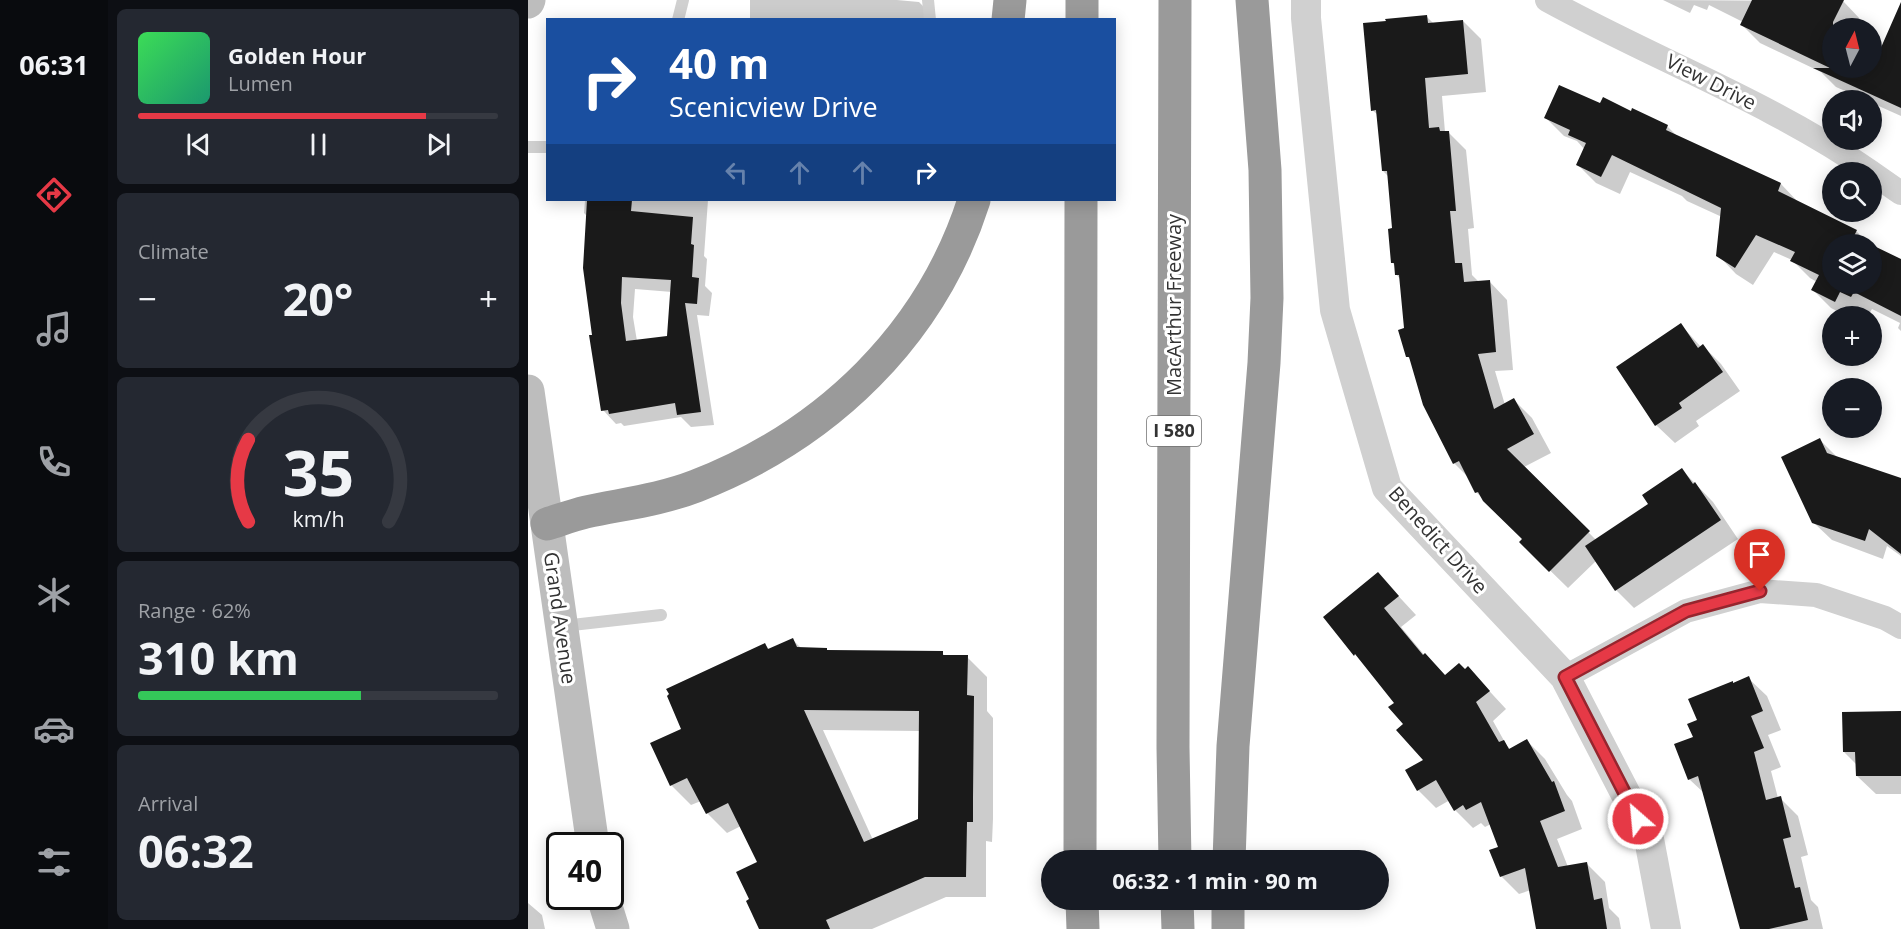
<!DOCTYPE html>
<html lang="en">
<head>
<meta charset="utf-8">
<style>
	:root { --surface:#171b24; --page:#242831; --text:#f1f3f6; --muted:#9ea1a6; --line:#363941; --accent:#e63946 }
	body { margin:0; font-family:"Open Sans",sans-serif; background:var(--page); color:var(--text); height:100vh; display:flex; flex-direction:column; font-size:22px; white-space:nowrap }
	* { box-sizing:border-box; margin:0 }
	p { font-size:20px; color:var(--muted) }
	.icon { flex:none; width:33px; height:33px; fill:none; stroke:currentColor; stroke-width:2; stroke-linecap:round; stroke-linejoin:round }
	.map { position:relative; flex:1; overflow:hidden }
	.details { display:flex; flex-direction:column; gap:9px; padding:9px; background:#0d0f14; width:420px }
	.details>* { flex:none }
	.top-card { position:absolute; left:18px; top:18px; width:570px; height:183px; border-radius:0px; box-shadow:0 3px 15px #0003; background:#1a4fa0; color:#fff; overflow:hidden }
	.needle { width:39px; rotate:7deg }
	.tools { position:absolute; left:1294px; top:18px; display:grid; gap:12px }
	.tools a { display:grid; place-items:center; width:60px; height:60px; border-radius:50%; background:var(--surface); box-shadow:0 3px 15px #0003; font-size:30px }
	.speed { position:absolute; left:18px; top:832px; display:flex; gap:12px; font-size:30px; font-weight:700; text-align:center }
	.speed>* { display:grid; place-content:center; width:78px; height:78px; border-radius:50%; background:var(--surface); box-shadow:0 3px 15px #0003; line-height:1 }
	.speed .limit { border:3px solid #111; border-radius:9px; background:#fff; color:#111 }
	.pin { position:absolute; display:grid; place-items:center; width:51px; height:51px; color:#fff; margin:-62px -26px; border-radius:50% 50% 50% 0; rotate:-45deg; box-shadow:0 0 6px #0007 }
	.pin .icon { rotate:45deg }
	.me { position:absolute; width:66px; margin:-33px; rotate:333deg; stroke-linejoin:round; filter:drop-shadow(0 0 4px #0008) }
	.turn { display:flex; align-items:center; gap:21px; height:126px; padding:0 24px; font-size:27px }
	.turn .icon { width:78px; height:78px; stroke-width:2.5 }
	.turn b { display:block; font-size:42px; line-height:51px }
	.lanes { display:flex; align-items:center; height:57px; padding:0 24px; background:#0003; justify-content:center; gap:30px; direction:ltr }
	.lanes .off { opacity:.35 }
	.big { font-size:45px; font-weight:700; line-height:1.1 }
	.details .card { flex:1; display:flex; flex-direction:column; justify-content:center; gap:9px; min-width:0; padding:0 21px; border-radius:9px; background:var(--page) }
	.details .dial { align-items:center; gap:0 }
	.dial svg { height:156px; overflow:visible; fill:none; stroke:var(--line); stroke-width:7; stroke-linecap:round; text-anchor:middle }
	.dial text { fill:var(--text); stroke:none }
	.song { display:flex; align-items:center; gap:18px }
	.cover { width:72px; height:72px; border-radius:9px; background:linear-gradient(135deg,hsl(130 70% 55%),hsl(160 70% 35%)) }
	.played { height:6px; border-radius:3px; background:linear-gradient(90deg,var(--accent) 80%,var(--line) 80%) }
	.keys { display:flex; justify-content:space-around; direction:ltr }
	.heat { display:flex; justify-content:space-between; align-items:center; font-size:33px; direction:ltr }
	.charge { height:9px; border-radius:4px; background:linear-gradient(90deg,#34c759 62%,var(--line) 0) }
	.trip { position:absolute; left:513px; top:850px; width:348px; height:60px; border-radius:30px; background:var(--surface); box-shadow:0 3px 15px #0003; font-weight:700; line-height:60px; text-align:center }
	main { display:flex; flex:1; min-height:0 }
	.menu { display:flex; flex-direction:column; width:108px; justify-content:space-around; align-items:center; background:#090b0e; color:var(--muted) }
	.menu .icon { width:42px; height:42px }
	.menu .on { color:var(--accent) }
	.menu b { font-size:27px; color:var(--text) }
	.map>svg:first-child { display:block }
	.shadow { fill:#0003; fill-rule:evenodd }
	.building { fill:#1a1a1a; fill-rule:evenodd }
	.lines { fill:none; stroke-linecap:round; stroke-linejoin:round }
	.service { stroke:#d0d0d0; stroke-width:12 }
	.minor { stroke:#d0d0d0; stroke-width:24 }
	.tertiary { stroke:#d0d0d0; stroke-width:30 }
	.secondary { stroke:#bdbdbd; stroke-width:33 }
	.motorway { stroke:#9a9a9a; stroke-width:33 }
	.route-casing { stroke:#96252e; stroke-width:15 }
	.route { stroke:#e63946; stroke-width:10 }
	.labels { text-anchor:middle; stroke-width:6; stroke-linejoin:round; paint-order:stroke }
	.shield { fill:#fff; stroke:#707070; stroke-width:1.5 }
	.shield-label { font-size:18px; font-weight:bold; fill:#333 }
	.street-label { font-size:20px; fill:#333; stroke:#fff }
</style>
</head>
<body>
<main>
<nav class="menu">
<b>06:31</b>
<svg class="icon on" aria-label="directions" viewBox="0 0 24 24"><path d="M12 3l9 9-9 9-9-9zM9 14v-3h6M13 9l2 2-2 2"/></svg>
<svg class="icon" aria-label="music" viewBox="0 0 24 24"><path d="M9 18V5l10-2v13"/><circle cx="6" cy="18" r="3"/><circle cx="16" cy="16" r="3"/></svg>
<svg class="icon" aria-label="phone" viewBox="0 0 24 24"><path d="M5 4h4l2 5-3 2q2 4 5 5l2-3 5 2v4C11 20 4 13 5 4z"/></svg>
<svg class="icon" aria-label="climate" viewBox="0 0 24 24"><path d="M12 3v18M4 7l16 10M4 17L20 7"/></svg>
<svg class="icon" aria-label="car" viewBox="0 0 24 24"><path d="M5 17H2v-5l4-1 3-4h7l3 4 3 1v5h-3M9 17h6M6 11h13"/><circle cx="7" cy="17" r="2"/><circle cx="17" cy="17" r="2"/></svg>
<svg class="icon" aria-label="filters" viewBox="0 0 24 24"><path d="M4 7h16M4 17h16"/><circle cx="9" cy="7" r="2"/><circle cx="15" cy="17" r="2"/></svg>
</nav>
<section class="details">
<div class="card">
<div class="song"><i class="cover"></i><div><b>Golden Hour</b><p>Lumen</p></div></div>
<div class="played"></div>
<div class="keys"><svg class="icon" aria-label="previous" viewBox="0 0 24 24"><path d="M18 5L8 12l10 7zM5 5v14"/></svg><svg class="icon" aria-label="pause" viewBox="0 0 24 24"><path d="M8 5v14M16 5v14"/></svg><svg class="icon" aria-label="next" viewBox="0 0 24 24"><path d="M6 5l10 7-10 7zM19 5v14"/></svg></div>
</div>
<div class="card"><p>Climate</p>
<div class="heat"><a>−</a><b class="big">20°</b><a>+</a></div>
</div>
<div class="card dial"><svg viewBox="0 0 100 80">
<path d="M14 69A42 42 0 1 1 86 69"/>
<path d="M14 69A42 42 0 0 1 14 27" stroke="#e63946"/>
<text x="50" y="56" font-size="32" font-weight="700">35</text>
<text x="50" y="72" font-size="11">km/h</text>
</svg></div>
<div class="card"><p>Range · 62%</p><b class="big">310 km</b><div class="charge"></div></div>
<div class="card"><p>Arrival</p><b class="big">06:32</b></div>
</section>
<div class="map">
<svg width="1373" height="929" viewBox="0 0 1373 929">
	<rect width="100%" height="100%" fill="#fff"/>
	<path class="shadow" d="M 222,0 L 369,0 L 391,2 L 405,16 L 405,20 L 222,20 Z
		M 1135,0 L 1315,1 L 1333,20 L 1329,28 L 1305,28 L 1305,68 L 1344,68 L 1344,51 L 1351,54 L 1373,35 L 1373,116 L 1344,103 L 1344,100 L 1338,100 L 1308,87 L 1293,72 L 1232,43 L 1214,25 L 1215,22 L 1181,5 L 1179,10 L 1166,5 L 1162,13 Z
		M 898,16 L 906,24 L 935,21 L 953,39 L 958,92 L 914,96 L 917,132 L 920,132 L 938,150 L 946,228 L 940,229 L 944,275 L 951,282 L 961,281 L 979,300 L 985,370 L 967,371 L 977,405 L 986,400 L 1004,418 L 1023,453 L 996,467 L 1068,540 L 1122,504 L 1154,470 L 1185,502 L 1210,539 L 1106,608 L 1088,590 L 1069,560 L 1040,588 L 993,542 L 996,539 L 948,492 L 941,478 L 926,463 L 883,360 L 879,356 L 873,280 L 868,274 L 867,266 L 864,262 L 866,230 L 861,177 L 855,171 L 850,115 L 844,110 Z
		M 1073,105 L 1104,113 L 1139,126 L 1151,138 L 1253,184 L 1270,202 L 1328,231 L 1342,244 L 1305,244 L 1305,284 L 1344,284 L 1344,246 L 1373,261 L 1373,331 L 1370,328 L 1372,323 L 1344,309 L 1341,314 L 1330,308 L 1326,316 L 1319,316 L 1303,308 L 1285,290 L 1289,282 L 1282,278 L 1264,260 L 1246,252 L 1225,285 L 1208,274 L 1190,255 L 1194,217 L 1159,201 L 1154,196 L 1102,172 L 1092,194 L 1068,183 L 1050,165 L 1057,150 L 1049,141 L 1036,136 L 1018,118 Z
		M 57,200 L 180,200 L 176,256 L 179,259 L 177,286 L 184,293 L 181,316 L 169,315 L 186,425 L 163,427 L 153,417 L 96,426 L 93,423 L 88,424 L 75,410 L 66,336 L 59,216 L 56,213 ZM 107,289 L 144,292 L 141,337 L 109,341 L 105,317 Z
		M 1153,325 L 1173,347 L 1175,346 L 1193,364 L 1212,391 L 1168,421 L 1171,426 L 1147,443 L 1128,425 Z
		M 1292,440 L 1310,458 L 1373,481 L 1373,556 L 1359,546 L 1355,559 L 1304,540 L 1285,522 Z
		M 850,574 L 888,615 L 873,627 L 898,657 L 917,676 L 937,671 L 940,668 L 978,709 L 965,721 L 979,746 L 983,750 L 999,741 L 1017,759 L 1039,795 L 1044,801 L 1054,829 L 1029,839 L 1040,867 L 1059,864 L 1077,882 L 1081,908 L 1091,918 L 1093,929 L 1009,929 L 1003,890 L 991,894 L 973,876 L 972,848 L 963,824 L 957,827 L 953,823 L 945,828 L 927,810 L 922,800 L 908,808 L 890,790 L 897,760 L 877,724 L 868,703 Z
		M 265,640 L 274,649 L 301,652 L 414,653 L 418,657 L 439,657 L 459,677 L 459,711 L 465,718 L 465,819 L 464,842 L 458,841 L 458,897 L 418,897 L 344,929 L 233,929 L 223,900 L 231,862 L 213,826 L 199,833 L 179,813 L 173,801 L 163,805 L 143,785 L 155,729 L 237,645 L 242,650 ZM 295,730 L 392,731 L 392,820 L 345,840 Z
		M 1220,678 L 1239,696 L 1253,730 L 1240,735 L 1253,767 L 1243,771 L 1250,798 L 1252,798 L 1270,816 L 1280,855 L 1273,857 L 1283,900 L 1290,907 L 1295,929 L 1214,929 L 1176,793 L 1161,779 L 1167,738 L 1171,721 L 1206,684 Z
		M 1373,712 L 1373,794 L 1348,794 L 1329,776 L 1329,765 L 1316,752 Z
		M 0,903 L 14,915 L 17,929 L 0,929 Z"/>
	<path class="building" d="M 1224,0 L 1316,0 L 1305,22 L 1305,68 L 1344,68 L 1373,2 L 1373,108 L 1285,68 L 1302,68 L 1212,25 Z
		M 899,15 L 900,23 L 935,20 L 940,74 L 897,78 L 901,128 L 911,127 L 912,131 L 921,131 L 928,211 L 922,211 L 927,263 L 934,263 L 936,282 L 962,280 L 968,352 L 950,354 L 966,409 L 986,398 L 1006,434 L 979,449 L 1062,531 L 1021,572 L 991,542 L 994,539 L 955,501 L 950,492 L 947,493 L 931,461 L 925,464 L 895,405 L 881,357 L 878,357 L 870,330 L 876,328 L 871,275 L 867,275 L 866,263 L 863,263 L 860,229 L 864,228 L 859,171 L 854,171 L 848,110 L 843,111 L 835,23 L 858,21 L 857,19 Z
		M 1031,85 L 1072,103 L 1075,97 L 1103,111 L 1104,108 L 1140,125 L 1138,130 L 1253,183 L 1250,191 L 1329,230 L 1326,236 L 1344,244 L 1305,244 L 1305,284 L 1344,284 L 1344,245 L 1373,259 L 1373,316 L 1326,292 L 1323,297 L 1312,292 L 1307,302 L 1283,290 L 1291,275 L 1262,261 L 1267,252 L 1228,235 L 1207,268 L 1188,256 L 1193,208 L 1084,155 L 1073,177 L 1048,165 L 1058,143 L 1040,135 L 1042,130 L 1016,118 Z
		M 59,200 L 104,200 L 103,211 L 165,217 L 163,244 L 166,245 L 164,277 L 171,278 L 169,304 L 157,303 L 173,412 L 149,415 L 147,403 L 81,414 L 80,410 L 73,411 L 61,335 L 64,335 L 55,268 ZM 94,277 L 143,280 L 139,336 L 98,341 L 93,303 Z
		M 1153,323 L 1170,348 L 1175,344 L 1195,372 L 1151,403 L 1154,408 L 1127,426 L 1088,367 Z
		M 1292,438 L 1299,453 L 1373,478 L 1373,554 L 1341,529 L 1337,541 L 1284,523 L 1253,457 Z
		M 1154,468 L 1165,484 L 1167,482 L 1193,520 L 1087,591 L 1057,546 L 1120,504 L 1114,495 Z
		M 850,572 L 871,596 L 856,608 L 895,655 L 897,653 L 917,675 L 931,663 L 937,669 L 940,666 L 962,691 L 948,702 L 971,742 L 976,740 L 981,749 L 999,739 L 1024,782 L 1026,781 L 1037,811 L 1012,821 L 1030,867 L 1059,862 L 1066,900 L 1074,898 L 1079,929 L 1008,929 L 997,868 L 972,877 L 961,850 L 970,847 L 953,802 L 938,810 L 935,805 L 926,811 L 908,780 L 889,791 L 877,770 L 895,760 L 868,730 L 875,724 L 860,707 L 866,703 L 827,654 L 826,656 L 795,617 Z
		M 265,638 L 269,647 L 299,648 L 299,650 L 415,651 L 415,655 L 440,655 L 439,695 L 446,696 L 445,798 L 445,822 L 439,822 L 438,877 L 397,877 L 298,920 L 302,929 L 231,929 L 218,901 L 221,899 L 208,872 L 229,862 L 200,803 L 178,814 L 159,778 L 142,786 L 122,743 L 153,729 L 139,696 L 141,694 L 138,689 L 237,643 L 240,649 ZM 276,710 L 391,711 L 390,819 L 336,842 Z
		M 1221,676 L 1235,711 L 1223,716 L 1236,748 L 1226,752 L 1238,800 L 1253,796 L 1263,837 L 1255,839 L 1267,888 L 1272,887 L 1280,920 L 1241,929 L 1212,929 L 1170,776 L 1160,780 L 1146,744 L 1165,737 L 1159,724 L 1169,720 L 1160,699 L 1205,681 L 1205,683 Z
		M 1373,711 L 1373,776 L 1328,776 L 1327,752 L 1315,752 L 1314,712 Z"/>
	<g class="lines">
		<path class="service" d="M 400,0 L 402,20
			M 150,20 L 155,0
			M 0,147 L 20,147
			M 35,626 L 133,615"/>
		<path class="minor" d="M 1019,0 C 1126,59 1242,102 1343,172
			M 1344,173 L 1373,193
			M 1037,677 L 1158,611 L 1232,591 L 1288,595 L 1357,618 L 1373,627"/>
		<path class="tertiary" d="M 778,0 L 778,18 L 807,310 L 859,488 L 1037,677 L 1121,839 L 1138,929"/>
		<path class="secondary" d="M 0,2 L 1,0
			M 0,391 L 65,846
			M 75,897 L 85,929"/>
		<path class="motorway" d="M 480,20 L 482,0
			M 554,20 L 554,0
			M 19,524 C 32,520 45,515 58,512 C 95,504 132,500 168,486 C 299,435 403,335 446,200
			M 552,861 L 553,200
			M 647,861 L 645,747 L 647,0
			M 701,861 L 705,746 L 736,363 L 739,298 L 737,170 L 724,0
			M 554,900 L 555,929
			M 649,900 L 650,929
			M 700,900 L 700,929"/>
	</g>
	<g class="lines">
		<defs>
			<path id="route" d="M 1110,819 L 1037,677 L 1158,611 L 1232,591"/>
		</defs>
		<use href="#route" class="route-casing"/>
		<use href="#route" class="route"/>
	</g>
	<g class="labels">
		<rect class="shield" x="619" y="416" width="54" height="30" rx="4.5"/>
		<g class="shield-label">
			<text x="646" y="437">I 580</text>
		</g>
		<g class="street-label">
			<text transform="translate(1183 82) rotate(27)" y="7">View Drive</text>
			<text transform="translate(646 305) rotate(-90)" y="7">MacArthur Freeway</text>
			<text transform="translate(910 540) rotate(48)" y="7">Benedict Drive</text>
			<text transform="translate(32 618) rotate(82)" y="7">Grand Avenue</text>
		</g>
	</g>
</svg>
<div class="tools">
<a><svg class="needle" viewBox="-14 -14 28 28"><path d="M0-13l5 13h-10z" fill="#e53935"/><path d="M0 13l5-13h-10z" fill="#9ea1a6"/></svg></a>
<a><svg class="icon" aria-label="sound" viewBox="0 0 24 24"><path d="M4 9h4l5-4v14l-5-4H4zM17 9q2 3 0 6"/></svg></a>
<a><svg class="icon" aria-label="search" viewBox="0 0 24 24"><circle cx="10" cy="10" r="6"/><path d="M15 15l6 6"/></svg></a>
<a><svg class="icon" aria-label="layers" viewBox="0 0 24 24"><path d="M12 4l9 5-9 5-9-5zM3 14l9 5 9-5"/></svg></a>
<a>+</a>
<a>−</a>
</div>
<div class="speed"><div class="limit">40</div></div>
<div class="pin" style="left:1232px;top:591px;background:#d93025"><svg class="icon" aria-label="arrive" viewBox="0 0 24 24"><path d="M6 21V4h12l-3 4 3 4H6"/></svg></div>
<svg class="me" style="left:1110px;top:819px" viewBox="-20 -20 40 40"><circle r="17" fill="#e63946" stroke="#fff" stroke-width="3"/><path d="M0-11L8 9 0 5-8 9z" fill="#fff"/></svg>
<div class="trip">06:32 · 1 min · 90 m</div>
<div class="top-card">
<div class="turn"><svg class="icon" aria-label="right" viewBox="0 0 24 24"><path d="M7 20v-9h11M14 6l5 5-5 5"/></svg><div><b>40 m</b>Scenicview Drive</div></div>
<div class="lanes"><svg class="icon off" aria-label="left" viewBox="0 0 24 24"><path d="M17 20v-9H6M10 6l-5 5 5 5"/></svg><svg class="icon off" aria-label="ahead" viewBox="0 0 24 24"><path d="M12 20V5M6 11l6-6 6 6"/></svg><svg class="icon off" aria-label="ahead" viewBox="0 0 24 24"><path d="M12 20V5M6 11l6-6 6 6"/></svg><svg class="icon" aria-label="right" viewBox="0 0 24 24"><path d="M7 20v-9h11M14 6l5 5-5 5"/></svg></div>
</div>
</div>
</main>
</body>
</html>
